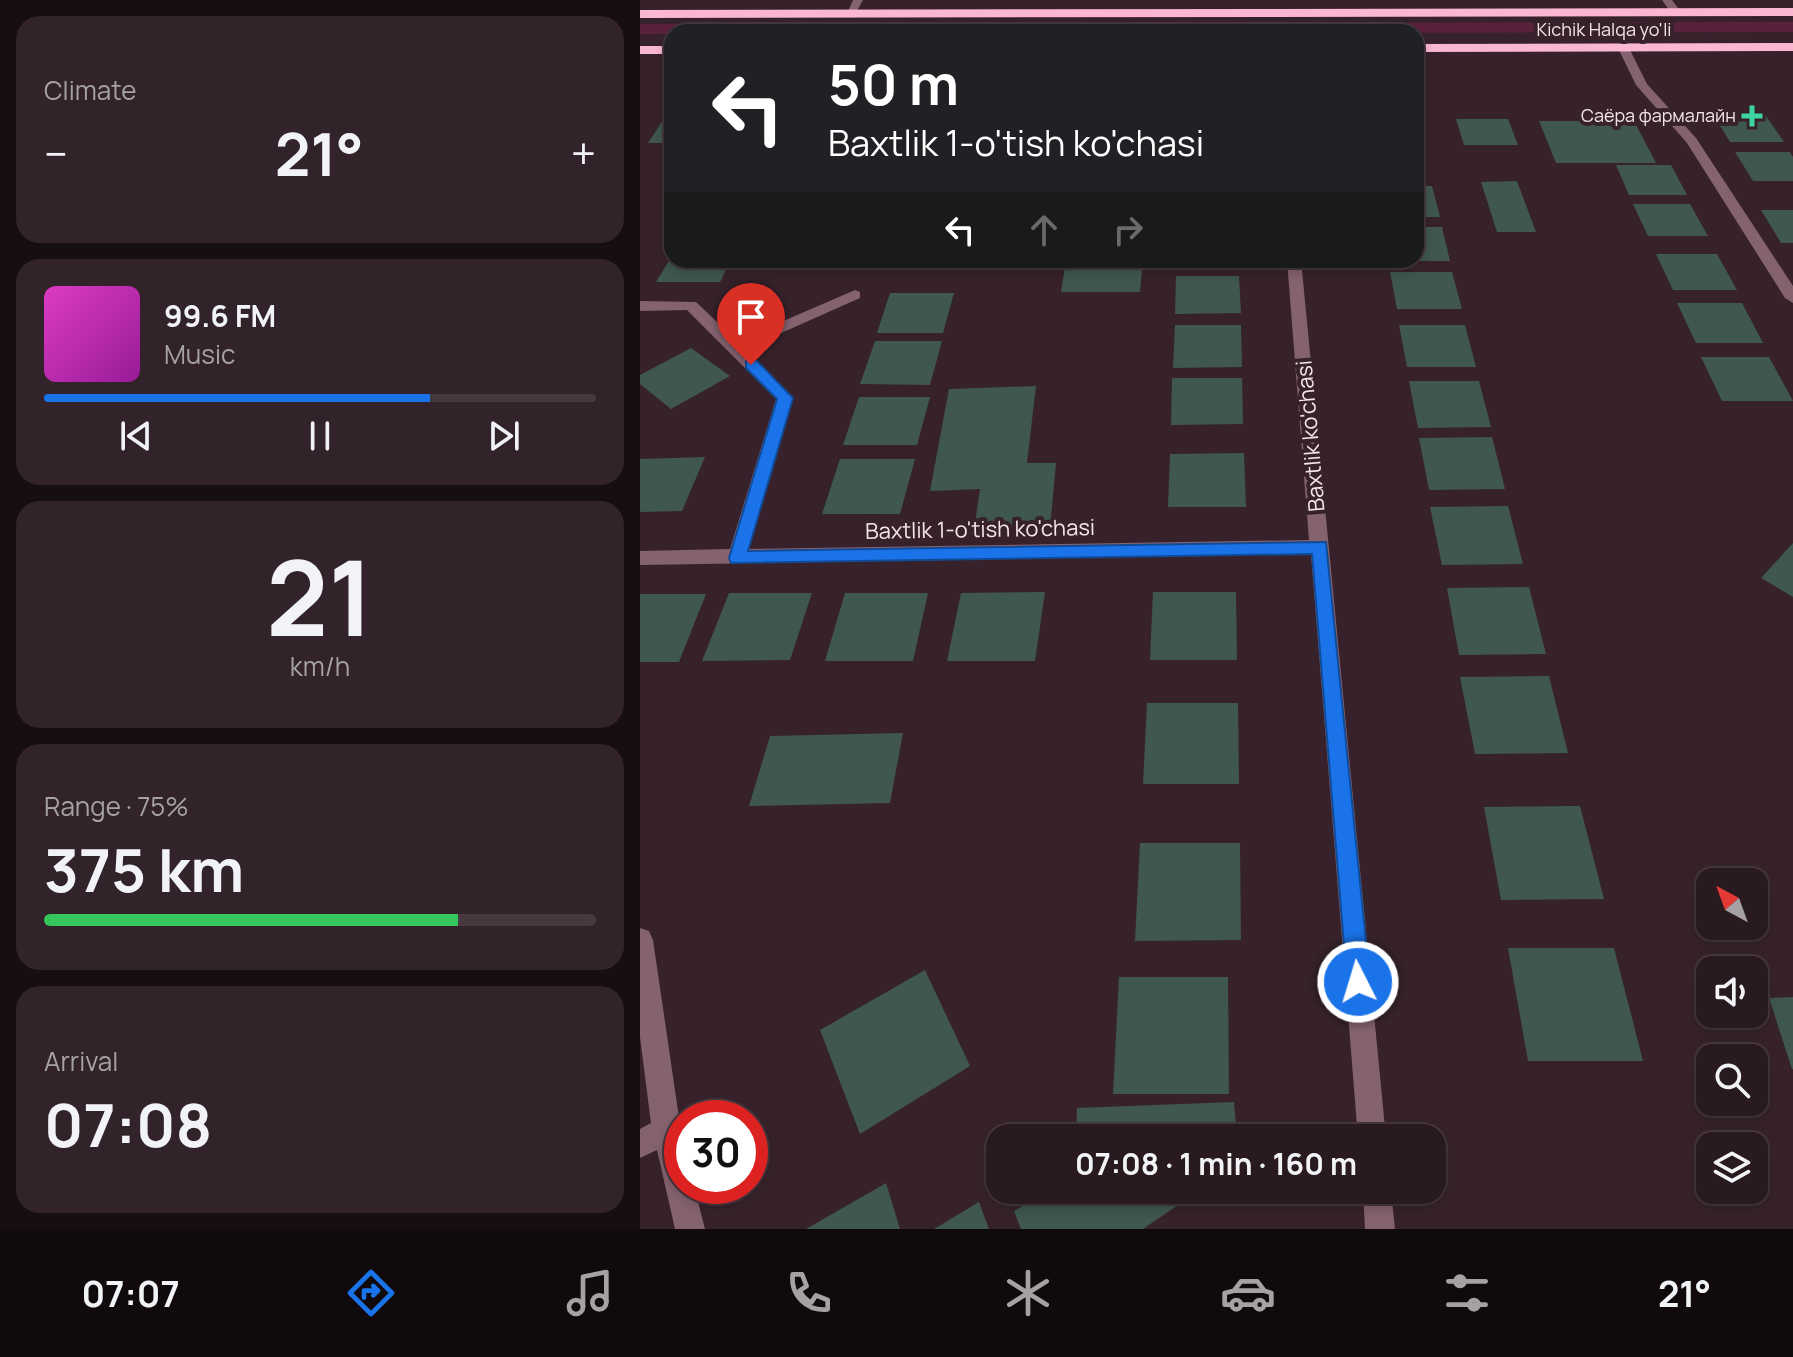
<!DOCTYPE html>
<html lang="en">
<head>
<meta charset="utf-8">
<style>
	:root { --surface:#291a20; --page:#312329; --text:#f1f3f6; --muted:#a5a1a5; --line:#45383e; --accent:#1a73e8 }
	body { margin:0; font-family:Manrope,sans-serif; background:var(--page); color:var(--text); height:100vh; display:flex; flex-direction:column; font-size:30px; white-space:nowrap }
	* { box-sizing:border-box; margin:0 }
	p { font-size:26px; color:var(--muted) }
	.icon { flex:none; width:44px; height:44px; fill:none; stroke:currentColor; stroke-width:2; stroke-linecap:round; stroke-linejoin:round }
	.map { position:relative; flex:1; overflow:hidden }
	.details { display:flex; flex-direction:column; gap:16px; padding:16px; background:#170e12; width:640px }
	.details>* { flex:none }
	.banner { position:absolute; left:24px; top:24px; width:760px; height:244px; border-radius:24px; box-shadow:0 4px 12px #0003,0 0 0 2px var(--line); background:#202124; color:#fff; overflow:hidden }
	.needle { width:52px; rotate:319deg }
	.tools { position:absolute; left:1056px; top:868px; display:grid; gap:16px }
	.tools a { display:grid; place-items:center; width:72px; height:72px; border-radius:16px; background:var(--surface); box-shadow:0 4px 12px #0003,0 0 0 2px var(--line); font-size:40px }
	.speed { position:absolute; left:24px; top:1100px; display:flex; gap:16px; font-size:40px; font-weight:700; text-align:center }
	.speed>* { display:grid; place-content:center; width:104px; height:104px; border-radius:50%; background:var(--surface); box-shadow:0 4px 12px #0003,0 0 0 2px var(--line); line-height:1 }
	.speed .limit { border:12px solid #d22; background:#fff; color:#111 }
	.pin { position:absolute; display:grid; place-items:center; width:68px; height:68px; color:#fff; margin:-82px -34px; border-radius:50% 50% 50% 0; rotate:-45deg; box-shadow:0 0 8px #0007 }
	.pin .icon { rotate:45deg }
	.me { position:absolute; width:88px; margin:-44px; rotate:355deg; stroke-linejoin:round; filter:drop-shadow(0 0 6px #0008) }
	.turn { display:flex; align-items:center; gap:28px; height:168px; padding:0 32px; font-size:36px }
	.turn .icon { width:104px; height:104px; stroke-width:2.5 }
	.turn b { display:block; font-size:56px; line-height:68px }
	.lanes { display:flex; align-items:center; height:76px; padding:0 32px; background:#0003; justify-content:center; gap:40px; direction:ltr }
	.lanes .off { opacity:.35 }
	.big { font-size:60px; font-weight:700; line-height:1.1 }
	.details .tile { flex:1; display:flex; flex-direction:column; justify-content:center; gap:12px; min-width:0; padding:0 28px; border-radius:24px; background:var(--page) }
	.details .dial { align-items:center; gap:0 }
	.dial b { font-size:104px; line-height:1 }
	.song { display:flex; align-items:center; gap:24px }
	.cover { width:96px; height:96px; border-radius:12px; background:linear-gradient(135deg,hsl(310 70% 55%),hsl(300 70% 35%)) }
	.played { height:8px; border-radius:4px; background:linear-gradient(90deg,var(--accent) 70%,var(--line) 70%) }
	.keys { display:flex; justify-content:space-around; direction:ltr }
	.heat { display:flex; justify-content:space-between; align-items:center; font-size:44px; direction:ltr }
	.charge { height:12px; border-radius:6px; background:linear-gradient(90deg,#34c759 75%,var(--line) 0) }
	.trip { position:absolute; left:346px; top:1124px; width:460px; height:80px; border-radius:24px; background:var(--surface); box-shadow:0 4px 12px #0003,0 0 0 2px var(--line); font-weight:700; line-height:80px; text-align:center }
	.tabs { display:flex; height:128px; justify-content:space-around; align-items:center; background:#100a0d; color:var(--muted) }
	.tabs .icon { width:56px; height:56px }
	.tabs .selected { color:var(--accent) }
	.tabs b { font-size:36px; color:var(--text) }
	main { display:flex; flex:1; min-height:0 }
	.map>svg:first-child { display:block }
	.green { fill:#5a213c }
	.building { fill:#3f574d }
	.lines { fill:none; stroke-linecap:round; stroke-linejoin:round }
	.minor { fill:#856270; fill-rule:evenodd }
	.highway { fill:#fbb6d1; fill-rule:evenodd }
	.route { fill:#1a73e8; stroke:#114b97; stroke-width:2 }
	.poi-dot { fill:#3ed4a3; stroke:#37222b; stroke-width:3 }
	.labels { text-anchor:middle; stroke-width:8; stroke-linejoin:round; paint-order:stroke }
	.far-street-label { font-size:18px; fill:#f3e5ea; stroke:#37222b }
	.far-poi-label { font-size:18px; fill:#f3e5ea; stroke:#37222b; text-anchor:end }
	.street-label { font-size:22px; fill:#f3e5ea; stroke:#37222b }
</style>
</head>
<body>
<main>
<section class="details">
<div class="tile"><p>Climate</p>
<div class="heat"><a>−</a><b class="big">21°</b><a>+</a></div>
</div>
<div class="tile">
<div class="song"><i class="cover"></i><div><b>99.6 FM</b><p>Music</p></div></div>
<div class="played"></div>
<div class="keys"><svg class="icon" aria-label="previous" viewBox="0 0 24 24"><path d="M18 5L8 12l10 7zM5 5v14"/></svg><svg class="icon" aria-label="pause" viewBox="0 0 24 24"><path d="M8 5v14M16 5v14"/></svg><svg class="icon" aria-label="next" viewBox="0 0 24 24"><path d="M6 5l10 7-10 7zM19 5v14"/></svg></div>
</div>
<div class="tile dial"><b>21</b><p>km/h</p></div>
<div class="tile"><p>Range · 75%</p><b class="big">375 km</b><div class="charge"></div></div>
<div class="tile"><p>Arrival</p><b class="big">07:08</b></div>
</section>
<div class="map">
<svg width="1153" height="1229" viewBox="0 0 1153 1229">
	<rect width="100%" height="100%" fill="#37222b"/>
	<path class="green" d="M 1153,22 L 1153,32 L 0,34 L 0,24 Z"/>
	<path class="building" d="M 1074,116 L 1126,116 L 1144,142 L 1090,142 Z
		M 25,117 L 32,117 L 32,143 L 8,143 Z
		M 816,119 L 868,119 L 878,145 L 824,145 Z
		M 899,121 L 994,121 L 1016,163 L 916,163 Z
		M 1095,152 L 1150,152 L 1153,157 L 1153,181 L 1113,181 Z
		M 976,165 L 1031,165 L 1047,195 L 989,195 Z
		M 877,181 L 896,232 L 857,232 L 841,182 Z
		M 776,186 L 792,186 L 800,217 L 776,217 Z
		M 993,204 L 1050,204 L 1068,236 L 1008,236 Z
		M 1121,210 L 1153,210 L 1153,243 L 1141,243 Z
		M 776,227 L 802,227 L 810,261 L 776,261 Z
		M 1016,254 L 1077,254 L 1097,290 L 1033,290 Z
		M 32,256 L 32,260 L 91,260 L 80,282 L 16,282 Z
		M 426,260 L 503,260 L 500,292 L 421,292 Z
		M 750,272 L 812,272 L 822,309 L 757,309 Z
		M 536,276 L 599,276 L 601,313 L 535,314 Z
		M 250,293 L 314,293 L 303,333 L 237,333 Z
		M 1037,303 L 1102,303 L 1123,343 L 1056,343 Z
		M 535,325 L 601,325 L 602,367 L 533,368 Z
		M 759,325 L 825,325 L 836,367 L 767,367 Z
		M 235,341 L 302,341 L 290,385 L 220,384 Z
		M 51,348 L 90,376 L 31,409 L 0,384 L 0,375 Z
		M 1061,357 L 1129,357 L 1153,401 L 1082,401 Z
		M 532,378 L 602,378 L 603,424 L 531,425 Z
		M 769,381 L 839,381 L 851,427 L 778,428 Z
		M 396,386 L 387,463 L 416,463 L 410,528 L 334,530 L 340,489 L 290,491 L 309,389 Z
		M 219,397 L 290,397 L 277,445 L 203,445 Z
		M 852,437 L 865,489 L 789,490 L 779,438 Z
		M 604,453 L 606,507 L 528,507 L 530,454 Z
		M 65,457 L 42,511 L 0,512 L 0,459 Z
		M 200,459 L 275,459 L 260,514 L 182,514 Z
		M 868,506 L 883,564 L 802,565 L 790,507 Z
		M 1153,543 L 1153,597 L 1121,578 Z
		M 889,587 L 906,654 L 819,655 L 807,588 Z
		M 405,592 L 395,661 L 307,661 L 321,593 Z
		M 513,592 L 596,592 L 597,660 L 510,660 Z
		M 89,593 L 172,593 L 150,660 L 62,661 Z
		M 205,593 L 288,593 L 273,661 L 185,661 Z
		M 0,594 L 66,594 L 39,662 L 0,662 Z
		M 909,676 L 928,753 L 835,754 L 820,677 Z
		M 507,703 L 598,703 L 599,784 L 503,784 Z
		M 263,733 L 250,803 L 109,806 L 130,736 Z
		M 940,806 L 964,899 L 861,900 L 844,807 Z
		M 500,843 L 600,843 L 601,940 L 495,941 Z
		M 868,948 L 974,948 L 1003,1061 L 888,1061 Z
		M 285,970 L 330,1066 L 220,1134 L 180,1030 Z
		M 479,977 L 588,977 L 589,1094 L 473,1094 Z
		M 1153,997 L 1153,1069 L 1152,1069 L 1129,998 Z
		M 594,1102 L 597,1138 L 436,1138 L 437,1108 Z
		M 246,1183 L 260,1229 L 166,1229 Z
		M 411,1190 L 560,1190 L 503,1229 L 381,1229 L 374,1211 Z
		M 339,1202 L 349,1229 L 294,1229 Z"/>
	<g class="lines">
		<path class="minor" d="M 213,0 L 223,0 L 214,16 L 206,16 Z
			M 1022,0 L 1032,0 L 1041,12 L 1040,14 L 1032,14 Z
			M 980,46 L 988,46 L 1007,84 L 1056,138 L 1153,286 L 1153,303 L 1145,298 L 1047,143 L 996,85 L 978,48 Z
			M 647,260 L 661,260 L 746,1138 L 718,1138 L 671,554 L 0,565 L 0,551 L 90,549 L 136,399 L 47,310 L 0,311 L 0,301 L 56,302 L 97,341 L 215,290 L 220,292 L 220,298 L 105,349 L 153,398 L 109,549 L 669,540 Z
			M 0,928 L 9,931 L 13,940 L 42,1138 L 42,1186 L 54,1186 L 65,1229 L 35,1229 L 17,1150 L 0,1158 L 0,1129 L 11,1123 L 0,1037 Z
			M 723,1190 L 751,1190 L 755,1229 L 725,1229 Z"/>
		<path class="highway" d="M 1153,8 L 1153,16 L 0,18 L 0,10 Z
			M 1153,43 L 1153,51 L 776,52 L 776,44 Z
			M 0,46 L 32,46 L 32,54 L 0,54 Z"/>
	</g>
	<path class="route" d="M 111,360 L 117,361 L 153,398 L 108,551 L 686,542 L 730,982 L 727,991 L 718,994 L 710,991 L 707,982 L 672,554 L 91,563 L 89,558 L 137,399 L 106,368 L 106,361 Z"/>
	<path class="poi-dot" d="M1108 104h8v8h8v8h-8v8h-8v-8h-8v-8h8z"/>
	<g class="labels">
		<g class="far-street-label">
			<text x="964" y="36">Kichik Halqa yo'li</text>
		</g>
		<g class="far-poi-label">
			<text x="1096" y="122">Саёра фармалайн</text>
		</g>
		<g class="street-label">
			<text transform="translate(670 436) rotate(-95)" y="8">Baxtlik ko'chasi</text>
			<text transform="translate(340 529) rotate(-1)" y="8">Baxtlik 1-o'tish ko'chasi</text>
		</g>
	</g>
</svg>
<div class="tools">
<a><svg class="needle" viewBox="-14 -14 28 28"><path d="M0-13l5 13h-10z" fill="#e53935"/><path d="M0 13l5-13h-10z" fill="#a5a1a5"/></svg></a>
<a><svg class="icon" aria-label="sound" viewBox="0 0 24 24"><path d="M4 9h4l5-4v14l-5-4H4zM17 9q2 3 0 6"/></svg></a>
<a><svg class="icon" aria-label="search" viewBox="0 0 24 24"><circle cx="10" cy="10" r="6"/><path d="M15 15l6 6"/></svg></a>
<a><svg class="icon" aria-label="layers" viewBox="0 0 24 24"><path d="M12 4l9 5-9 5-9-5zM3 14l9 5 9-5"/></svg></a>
</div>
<div class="speed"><div class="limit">30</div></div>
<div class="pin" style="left:111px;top:365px;background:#d93025"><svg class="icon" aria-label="arrive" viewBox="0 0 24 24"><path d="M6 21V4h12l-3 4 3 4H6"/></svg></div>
<svg class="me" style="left:718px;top:982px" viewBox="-20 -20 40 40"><circle r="17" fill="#1a73e8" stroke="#fff" stroke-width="3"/><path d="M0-11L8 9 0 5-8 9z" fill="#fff"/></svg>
<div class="trip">07:08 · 1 min · 160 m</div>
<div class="banner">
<div class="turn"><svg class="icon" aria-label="left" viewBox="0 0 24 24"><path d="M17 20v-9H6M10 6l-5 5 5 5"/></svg><div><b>50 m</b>Baxtlik 1-o'tish ko'chasi</div></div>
<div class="lanes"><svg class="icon" aria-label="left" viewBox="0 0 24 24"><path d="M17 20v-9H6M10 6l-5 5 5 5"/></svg><svg class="icon off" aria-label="ahead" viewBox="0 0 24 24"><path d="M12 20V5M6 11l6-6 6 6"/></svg><svg class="icon off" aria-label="right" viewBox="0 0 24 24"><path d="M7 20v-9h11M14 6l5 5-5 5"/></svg></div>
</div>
</div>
</main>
<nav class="tabs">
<b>07:07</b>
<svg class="icon selected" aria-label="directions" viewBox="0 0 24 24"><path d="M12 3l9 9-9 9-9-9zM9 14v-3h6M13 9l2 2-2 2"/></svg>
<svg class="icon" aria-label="music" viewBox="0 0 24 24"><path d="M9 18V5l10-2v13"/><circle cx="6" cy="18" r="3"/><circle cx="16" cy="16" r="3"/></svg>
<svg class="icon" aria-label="phone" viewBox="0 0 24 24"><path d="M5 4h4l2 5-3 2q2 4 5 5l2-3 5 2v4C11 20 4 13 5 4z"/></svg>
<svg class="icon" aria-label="climate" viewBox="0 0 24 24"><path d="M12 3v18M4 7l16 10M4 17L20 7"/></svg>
<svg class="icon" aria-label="car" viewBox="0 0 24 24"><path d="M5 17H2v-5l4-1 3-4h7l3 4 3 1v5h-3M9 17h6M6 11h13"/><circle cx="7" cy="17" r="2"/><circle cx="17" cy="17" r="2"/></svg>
<svg class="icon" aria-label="filters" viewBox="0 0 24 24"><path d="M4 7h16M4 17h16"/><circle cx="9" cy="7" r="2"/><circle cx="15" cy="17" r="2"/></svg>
<b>21°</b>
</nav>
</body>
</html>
